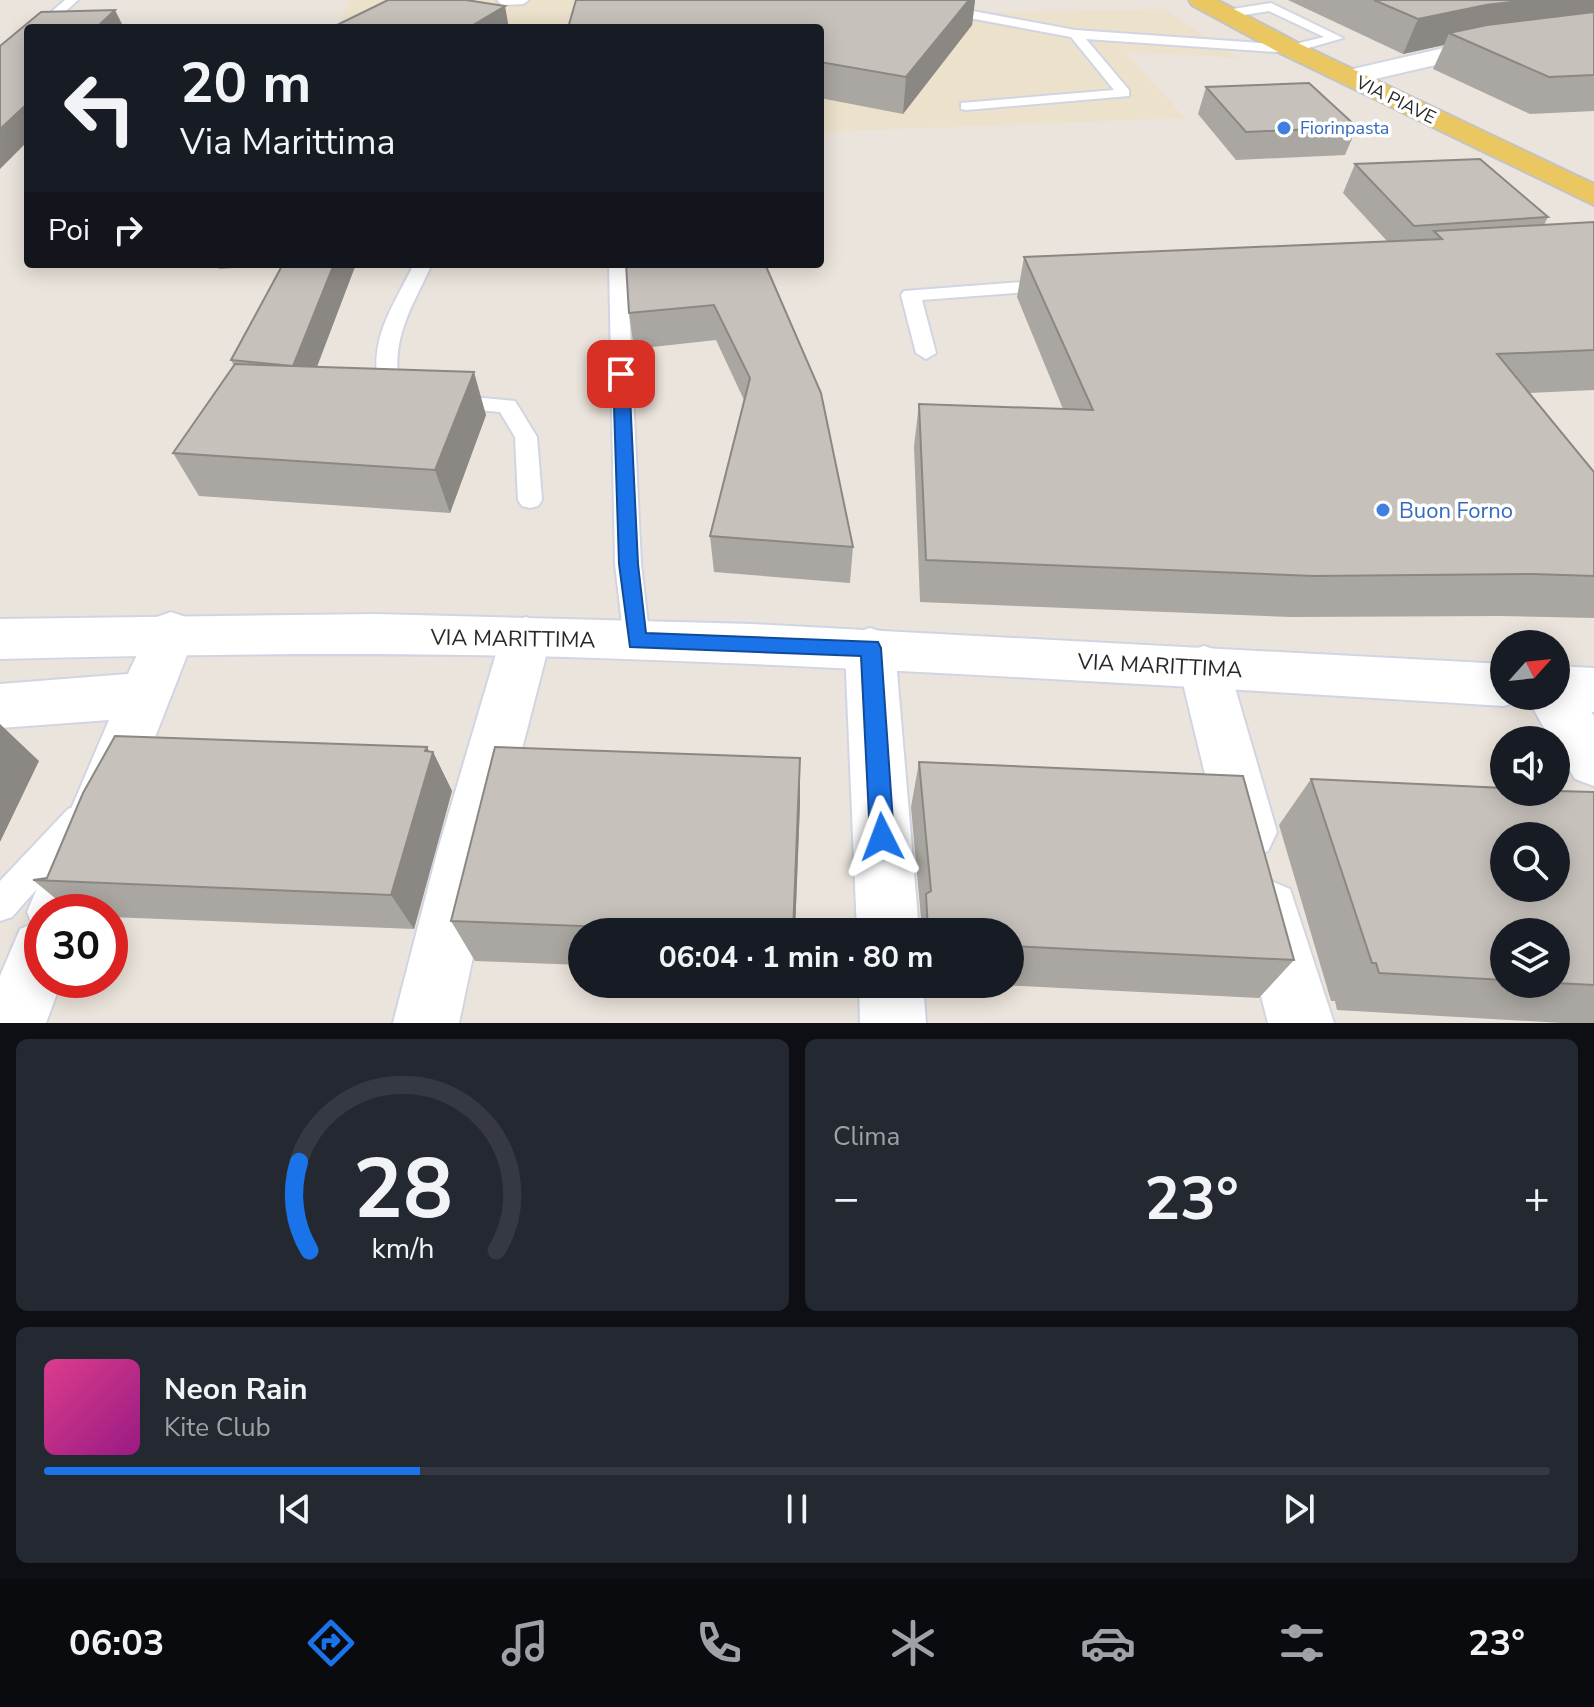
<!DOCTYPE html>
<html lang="it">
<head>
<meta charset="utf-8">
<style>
	:root { --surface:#171b24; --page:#242831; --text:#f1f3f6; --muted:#9ea1a6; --line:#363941; --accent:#1a73e8 }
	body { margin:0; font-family:"Nunito Sans",sans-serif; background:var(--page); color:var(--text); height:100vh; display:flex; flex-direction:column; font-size:30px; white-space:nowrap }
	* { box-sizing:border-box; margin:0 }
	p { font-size:26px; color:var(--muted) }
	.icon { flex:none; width:44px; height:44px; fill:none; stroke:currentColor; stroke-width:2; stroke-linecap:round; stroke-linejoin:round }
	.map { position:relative; height:1023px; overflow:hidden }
	.drawer { display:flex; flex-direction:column; gap:16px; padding:16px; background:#0d0f14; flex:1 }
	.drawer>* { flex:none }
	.banner { position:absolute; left:24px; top:24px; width:800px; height:244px; border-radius:8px; box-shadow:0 4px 20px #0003; background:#171b24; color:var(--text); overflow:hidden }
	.needle { width:52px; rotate:63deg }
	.fabs { position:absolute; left:1490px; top:630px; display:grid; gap:16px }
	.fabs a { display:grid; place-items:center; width:80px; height:80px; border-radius:50%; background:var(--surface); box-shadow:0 4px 20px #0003; font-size:40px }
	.speed { position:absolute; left:24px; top:894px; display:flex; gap:16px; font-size:40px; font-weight:700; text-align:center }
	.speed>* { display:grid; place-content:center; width:104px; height:104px; border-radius:50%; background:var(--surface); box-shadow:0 4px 20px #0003; line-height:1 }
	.speed .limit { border:12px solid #d22; background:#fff; color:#111 }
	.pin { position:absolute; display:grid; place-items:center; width:68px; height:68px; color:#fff; margin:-34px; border-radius:16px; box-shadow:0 4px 12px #0006 }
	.me { position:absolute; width:88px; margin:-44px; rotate:357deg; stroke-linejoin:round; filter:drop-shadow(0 0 6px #0008) }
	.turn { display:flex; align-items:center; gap:28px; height:168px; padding:0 24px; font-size:36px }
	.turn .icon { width:104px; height:104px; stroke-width:2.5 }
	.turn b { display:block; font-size:56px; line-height:68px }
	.then { display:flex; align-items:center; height:76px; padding:0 24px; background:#0003; gap:16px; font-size:30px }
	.big { font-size:60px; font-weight:700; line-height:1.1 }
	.drawer .tile { flex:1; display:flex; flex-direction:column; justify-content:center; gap:12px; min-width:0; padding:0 28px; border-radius:12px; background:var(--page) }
	.drawer .dial { align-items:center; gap:0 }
	.dial svg { height:208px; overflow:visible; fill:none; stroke:var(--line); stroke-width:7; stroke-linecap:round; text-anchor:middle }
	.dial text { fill:var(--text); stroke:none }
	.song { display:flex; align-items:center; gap:24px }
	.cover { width:96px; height:96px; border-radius:12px; background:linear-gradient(135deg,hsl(330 70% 55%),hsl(310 70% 35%)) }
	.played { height:8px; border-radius:4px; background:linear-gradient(90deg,var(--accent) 25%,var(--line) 25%) }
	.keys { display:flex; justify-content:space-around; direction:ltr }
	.heat { display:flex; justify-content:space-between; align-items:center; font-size:44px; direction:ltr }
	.drawer .tiles { flex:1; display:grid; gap:16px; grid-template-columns:1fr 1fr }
	.tile:last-child { grid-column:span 2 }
	.trip { position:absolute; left:568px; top:918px; width:456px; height:80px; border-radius:40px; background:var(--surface); box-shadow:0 4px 20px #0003; font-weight:700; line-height:80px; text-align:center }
	.tab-bar { display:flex; height:128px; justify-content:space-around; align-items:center; background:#090b0e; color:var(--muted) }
	.tab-bar .icon { width:56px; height:56px }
	.tab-bar .current { color:var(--accent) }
	.tab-bar b { font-size:36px; color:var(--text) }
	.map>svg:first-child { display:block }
	.education { fill:#ece1cb }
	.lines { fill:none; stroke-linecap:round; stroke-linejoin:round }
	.lane-casing { stroke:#d1d5e2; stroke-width:4 }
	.street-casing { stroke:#d1d5e2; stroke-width:4 }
	.secondary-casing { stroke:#d1d5e2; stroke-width:4 }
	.primary-casing { stroke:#c3c3c3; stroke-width:4 }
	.lane { fill:#fff; fill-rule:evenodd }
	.street { fill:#fff; fill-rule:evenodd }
	.secondary { fill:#fff; fill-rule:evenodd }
	.primary { fill:#ebc761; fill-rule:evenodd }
	.wall { fill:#aaa6a1; fill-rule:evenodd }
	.shaded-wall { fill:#8b8783 }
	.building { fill:#c6c1bb; stroke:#8b8783; stroke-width:2; fill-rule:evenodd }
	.route { fill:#1a73e8; stroke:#114b97; stroke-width:2 }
	.shop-dot { fill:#3f7fe0; stroke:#fff; stroke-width:3 }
	.labels { text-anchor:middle; stroke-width:7; stroke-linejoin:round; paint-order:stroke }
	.far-street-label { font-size:18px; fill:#292929; stroke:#fff }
	.far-shop-label { font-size:18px; fill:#366cbe; stroke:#fff; text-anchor:start }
	.shop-label { font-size:22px; fill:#366cbe; stroke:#fff; text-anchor:start }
	.street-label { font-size:22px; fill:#292929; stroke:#fff }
</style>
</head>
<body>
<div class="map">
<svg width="1594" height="1023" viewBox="0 0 1594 1023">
	<rect width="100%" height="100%" fill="#ebe4dc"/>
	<path class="education" d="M 350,0 L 950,0 L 973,13 L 1164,9 L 1239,58 L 1125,52 L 1185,118 L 820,132 L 820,28 L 337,28 Z"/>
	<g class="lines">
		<defs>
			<path id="lane" d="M 65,0 L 78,0 L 47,28 L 33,28 Z
				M 497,0 L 529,0 L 523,4 L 502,5 Z
				M 888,0 L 914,0 L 1075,30 L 1291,45 L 1324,37 L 1269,11 L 1226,18 L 1220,14 L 1226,10 L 1271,3 L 1343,38 L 1291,53 L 1086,39 L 1129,90 L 1129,96 L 966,110 L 961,109 L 961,103 L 1114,90 L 1071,37 L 894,4 Z
				M 414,264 L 432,264 C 413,305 391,337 399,384 L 410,393 L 399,400 L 382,393 L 378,388 C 370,335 392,309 414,264 Z
				M 609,264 L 627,264 L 641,564 L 650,641 L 647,649 L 637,652 L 627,649 L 624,641 L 615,564 Z
				M 1049,280 L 1056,282 L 1058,286 L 1056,290 L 922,300 L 936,353 L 926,359 L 916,353 L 901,295 L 904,291 Z
				M 450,395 L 515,401 L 537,437 L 542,500 L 538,506 L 530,508 L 522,506 L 518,500 L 515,437 L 500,412 L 442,407 L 439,402 L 442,397 Z
				M 79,805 L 90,809 L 95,819 L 90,829 L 12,917 L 0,921 L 0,881 L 68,809 Z"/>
			<path id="street" d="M 1594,27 L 1594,41 L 1470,57 L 1349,85 L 1340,82 L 1336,77 L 1340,72 L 1470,42 Z
				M 171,612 L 188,618 L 196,632 L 87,912 L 42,912 L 42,980 L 62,980 L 46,1023 L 0,1023 L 0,976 L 20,929 L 32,924 L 27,912 L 109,720 L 0,728 L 0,684 L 128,674 L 154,618 Z
				M 526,617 L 543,623 L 551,637 L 495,853 L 459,1023 L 393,1023 L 437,853 L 501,637 L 509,623 Z
				M 870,628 L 888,634 L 895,648 L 919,932 L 857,932 L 845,648 L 852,634 Z
				M 1204,646 L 1222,652 L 1229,667 L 1277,832 L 1268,851 L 1248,859 L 1228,851 L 1219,832 L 1179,667 L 1186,652 Z
				M 1556,676 L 1570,681 L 1594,716 L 1594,786 L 1575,779 L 1556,748 L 1556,740 L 1551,740 L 1526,696 L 1556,696 Z
				M 1269,880 L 1290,889 L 1334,1023 L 1268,1023 L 1239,910 L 1248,889 Z
				M 859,984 L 923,984 L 926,1023 L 860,1023 Z"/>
			<path id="secondary" d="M 376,614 L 752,624 L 1504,664 L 1504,696 L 1524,696 L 1522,700 L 1504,706 C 1192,687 880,667 567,657 C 378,652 189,654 0,659 L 0,619 Z
				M 1556,666 L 1594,668 L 1594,712 L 1556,710 L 1538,703 L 1534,696 L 1556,696 Z"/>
			<path id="primary" d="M 1189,0 L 1217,0 L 1300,44 L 1594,184 L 1594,205 L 1282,54 L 1192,5 Z"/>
		</defs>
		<use href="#lane" class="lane-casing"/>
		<use href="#street" class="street-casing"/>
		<use href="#secondary" class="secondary-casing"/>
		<use href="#primary" class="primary-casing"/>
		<use href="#lane" class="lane"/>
		<use href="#street" class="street"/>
		<use href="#secondary" class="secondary"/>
		<use href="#primary" class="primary"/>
	</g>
	<path class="wall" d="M 576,0 L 975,0 L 972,25 L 903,114 L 820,98 L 820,28 Z
		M 1288,0 L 1594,0 L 1594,111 L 1530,114 L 1433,69 L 1444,45 L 1403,54 Z
		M 1206,87 L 1357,127 L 1345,155 L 1236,160 L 1198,114 Z
		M 1355,164 L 1548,217 L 1544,225 L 1594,222 L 1594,390 L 1529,393 L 1594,472 L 1594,618 L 1500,616 L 1291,617 L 920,602 L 914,446 L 919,404 L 1063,409 L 1017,297 L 1024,257 L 1387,241 L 1343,193 Z
		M 217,264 L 356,264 L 317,367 L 486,415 L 450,513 L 199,496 L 173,453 L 234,366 L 231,360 L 283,265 L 219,269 Z
		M 765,264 L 853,547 L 850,583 L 714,572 L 710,536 L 744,400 L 716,340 L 634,349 L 629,313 Z
		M 427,747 L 429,752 L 433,752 L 452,791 L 414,929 L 110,917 L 110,912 L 72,912 L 33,880 L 47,878 Z
		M 919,762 L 1294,960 L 1259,998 L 980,984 L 1010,984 L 1010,932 L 918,932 L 921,918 L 911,807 Z
		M 1311,779 L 1594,792 L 1594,1023 L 1562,1023 L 1337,1010 L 1335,1001 L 1331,1001 L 1279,825 ZM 1504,932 L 1556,932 L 1556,984 L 1504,984 Z
		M 800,803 L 795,932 L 582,932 L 582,965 L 475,961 L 451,921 Z"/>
	<path class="shaded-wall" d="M 969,0 L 975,0 L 972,25 L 903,114 L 906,77 Z
		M 1528,0 L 1594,0 L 1594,25 L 1449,33 L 1444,45 L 1403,54 L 1418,19 L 1486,5 Z
		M 505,6 L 509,28 L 468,28 Z
		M 115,10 L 124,28 L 96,28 Z
		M 28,103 L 28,141 L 0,169 L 0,129 Z
		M 334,264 L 356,264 L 306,395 L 293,366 Z
		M 474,372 L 486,415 L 450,513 L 435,470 Z
		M 0,724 L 39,761 L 0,842 Z
		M 427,747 L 432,757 L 433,752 L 452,791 L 414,929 L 391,895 Z
		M 800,758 L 800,803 L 795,932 L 793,932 Z"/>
	<path class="building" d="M 388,0 L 466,0 L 505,6 L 468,28 L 331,28 Z
		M 576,0 L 969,0 L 906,77 L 820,62 L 820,28 L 568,28 Z
		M 1374,0 L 1528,0 L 1486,5 L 1418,19 Z
		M 115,10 L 96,28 L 28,28 L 28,103 L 0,129 L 0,46 L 41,12 Z
		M 1594,12 L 1594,75 L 1549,77 L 1449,33 L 1487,25 Z
		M 1309,83 L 1357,127 L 1246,132 L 1206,87 Z
		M 1480,159 L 1548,217 L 1414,226 L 1355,164 Z
		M 1594,222 L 1594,350 L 1497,354 L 1594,472 L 1594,576 L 1533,574 L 1314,576 L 926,560 L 919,404 L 1093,410 L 1024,257 L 1442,239 L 1434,231 Z
		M 283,264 L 334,264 L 293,366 L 231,360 Z
		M 626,264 L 765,264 L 821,393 L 853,547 L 710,536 L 750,378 L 714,305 L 629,313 Z
		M 235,364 L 474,372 L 435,470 L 173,453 Z
		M 115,736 L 427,747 L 425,751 L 433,752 L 391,895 L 33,880 L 47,878 L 83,793 Z
		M 495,747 L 800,758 L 793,932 L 739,932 L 451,921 Z
		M 919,762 L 1243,776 L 1294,960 L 1010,946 L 1010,932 L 928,932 L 926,894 L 931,891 Z
		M 1311,779 L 1504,788 L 1504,792 L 1556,792 L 1556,791 L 1594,792 L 1594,985 L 1556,983 L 1556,932 L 1504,932 L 1504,980 L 1379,973 L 1376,963 L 1372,963 ZM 1504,836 L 1556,836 L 1556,888 L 1504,888 Z"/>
	<path class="route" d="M 621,369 L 629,374 L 638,564 L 646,633 L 878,642 L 881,648 L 894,837 L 890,845 L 882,848 L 873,845 L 870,837 L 861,656 L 630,647 L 619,564 L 613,374 Z"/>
	<g class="shop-dot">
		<circle cx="1284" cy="128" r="8"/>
		<circle cx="1383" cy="510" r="8"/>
	</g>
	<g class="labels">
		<g class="far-street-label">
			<text transform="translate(1396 100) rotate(26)" y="6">VIA PIAVE</text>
		</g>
		<g class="far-shop-label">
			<text x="1300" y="134">Fiorinpasta</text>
		</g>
		<g class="shop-label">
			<text x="1399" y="518">Buon Forno</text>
		</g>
		<g class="street-label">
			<text transform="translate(513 638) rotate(1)" y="8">VIA MARITTIMA</text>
			<text transform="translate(1160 665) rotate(3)" y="8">VIA MARITTIMA</text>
		</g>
	</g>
</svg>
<div class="fabs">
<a><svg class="needle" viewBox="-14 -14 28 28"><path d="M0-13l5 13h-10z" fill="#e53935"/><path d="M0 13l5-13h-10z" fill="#9ea1a6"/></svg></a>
<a><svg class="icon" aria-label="sound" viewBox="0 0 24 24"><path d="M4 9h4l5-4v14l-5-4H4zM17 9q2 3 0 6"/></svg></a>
<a><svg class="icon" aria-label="search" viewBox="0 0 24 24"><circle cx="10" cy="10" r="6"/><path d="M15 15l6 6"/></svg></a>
<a><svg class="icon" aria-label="layers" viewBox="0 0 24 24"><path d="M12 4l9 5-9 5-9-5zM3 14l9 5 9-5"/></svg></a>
</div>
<div class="speed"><div class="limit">30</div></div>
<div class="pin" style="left:621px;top:374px;background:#d93025"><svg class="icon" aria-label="arrive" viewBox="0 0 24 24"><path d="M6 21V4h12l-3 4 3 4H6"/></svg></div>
<svg class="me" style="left:882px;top:837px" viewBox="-20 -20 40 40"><path d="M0-17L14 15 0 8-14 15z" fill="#1a73e8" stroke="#fff" stroke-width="4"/></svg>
<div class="trip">06:04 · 1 min · 80 m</div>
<div class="banner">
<div class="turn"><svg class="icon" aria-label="left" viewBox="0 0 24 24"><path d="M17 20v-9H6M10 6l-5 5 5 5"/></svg><div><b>20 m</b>Via Marittima</div></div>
<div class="then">Poi<svg class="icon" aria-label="right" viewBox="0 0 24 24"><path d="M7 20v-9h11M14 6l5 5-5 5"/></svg></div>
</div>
</div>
<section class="drawer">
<div class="tiles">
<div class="tile dial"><svg viewBox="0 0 100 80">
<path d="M14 69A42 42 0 1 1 86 69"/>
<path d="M14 69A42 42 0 0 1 10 35" stroke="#1a73e8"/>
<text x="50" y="56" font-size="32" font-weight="700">28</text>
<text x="50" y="72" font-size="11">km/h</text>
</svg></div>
<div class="tile"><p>Clima</p>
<div class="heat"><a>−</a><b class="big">23°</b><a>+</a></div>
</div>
<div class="tile">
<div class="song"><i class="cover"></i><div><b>Neon Rain</b><p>Kite Club</p></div></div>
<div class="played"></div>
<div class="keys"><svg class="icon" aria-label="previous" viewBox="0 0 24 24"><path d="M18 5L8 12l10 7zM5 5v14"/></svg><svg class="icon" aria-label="pause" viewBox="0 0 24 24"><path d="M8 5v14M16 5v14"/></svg><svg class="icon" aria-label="next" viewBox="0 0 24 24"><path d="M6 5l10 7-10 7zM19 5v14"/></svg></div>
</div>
</div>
</section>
<nav class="tab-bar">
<b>06:03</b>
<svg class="icon current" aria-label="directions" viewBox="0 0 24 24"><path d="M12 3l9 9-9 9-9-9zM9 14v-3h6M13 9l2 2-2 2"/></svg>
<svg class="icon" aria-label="music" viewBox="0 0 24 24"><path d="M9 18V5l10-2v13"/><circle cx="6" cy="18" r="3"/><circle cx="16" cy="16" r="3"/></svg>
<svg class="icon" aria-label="phone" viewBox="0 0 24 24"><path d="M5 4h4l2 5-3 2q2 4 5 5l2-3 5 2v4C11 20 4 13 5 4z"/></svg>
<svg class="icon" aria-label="climate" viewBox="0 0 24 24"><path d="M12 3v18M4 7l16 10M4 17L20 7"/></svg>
<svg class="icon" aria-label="car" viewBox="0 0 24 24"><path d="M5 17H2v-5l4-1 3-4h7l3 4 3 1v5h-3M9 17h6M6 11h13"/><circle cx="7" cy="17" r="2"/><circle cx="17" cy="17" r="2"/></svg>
<svg class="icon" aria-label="filters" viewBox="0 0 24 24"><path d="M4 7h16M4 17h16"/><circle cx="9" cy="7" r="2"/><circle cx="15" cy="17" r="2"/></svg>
<b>23°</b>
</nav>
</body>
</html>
